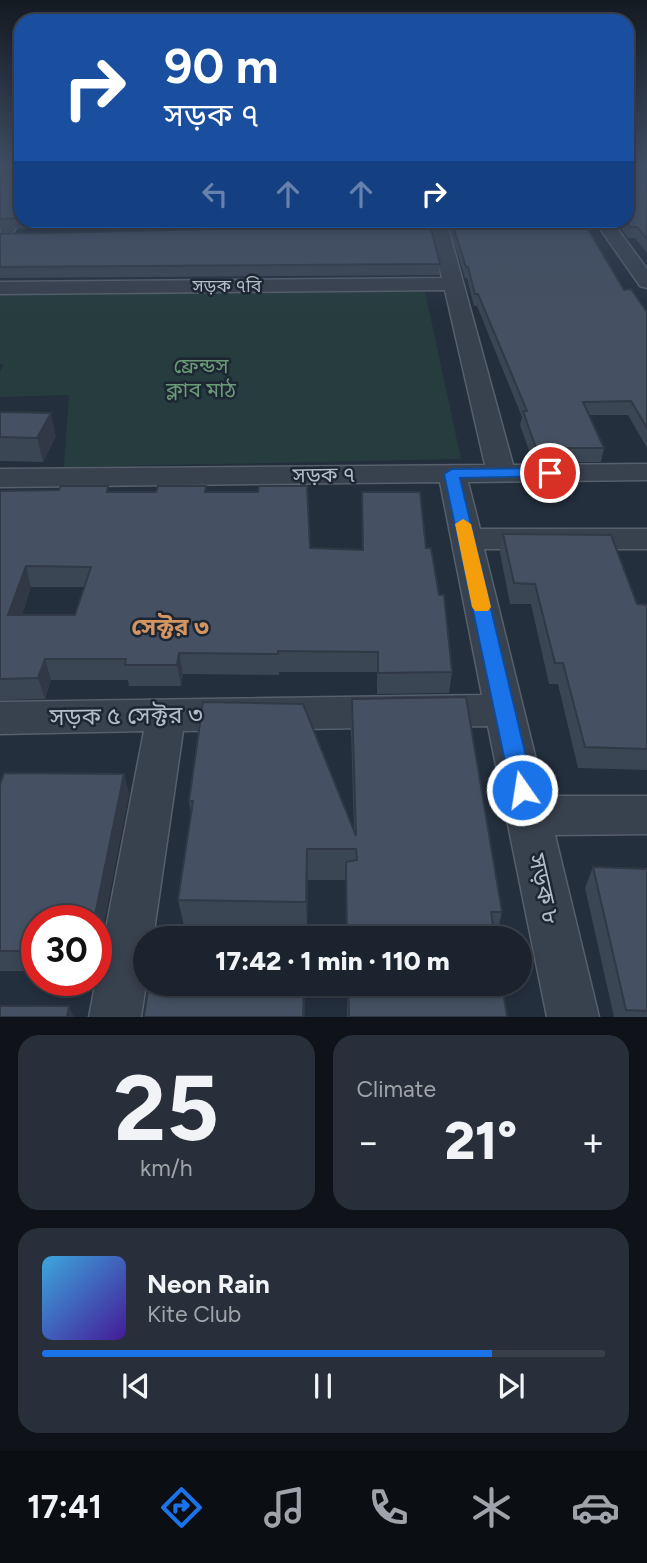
<!DOCTYPE html>
<html lang="en">
<head>
<meta charset="utf-8">
<style>
	:root { --surface:#1b232e; --page:#282f3a; --text:#f1f3f6; --muted:#a0a4aa; --line:#39404a; --accent:#1a73e8 }
	body { margin:0; font-family:Figtree,"Noto Sans Bengali",sans-serif; background:var(--page); color:var(--text); height:100vh; display:flex; flex-direction:column; font-size:26px; white-space:nowrap }
	* { box-sizing:border-box; margin:0 }
	p { font-size:23px; color:var(--muted) }
	.icon { flex:none; width:38px; height:38px; fill:none; stroke:currentColor; stroke-width:2; stroke-linecap:round; stroke-linejoin:round }
	.map { position:relative; height:1017px; overflow:hidden }
	.sheet { display:flex; flex-direction:column; gap:18px; padding:18px; background:#0f1319; flex:1 }
	.sheet>* { flex:none }
	.hud { position:absolute; left:14px; top:14px; width:620px; height:214px; border-radius:21px; box-shadow:0 4px 10px #0003,0 0 0 2px var(--line); background:#1a4fa0; color:#fff; overflow:hidden }
	.speed { position:absolute; left:21px; top:905px; display:flex; gap:14px; font-size:35px; font-weight:700; text-align:center }
	.speed>* { display:grid; place-content:center; width:91px; height:91px; border-radius:50%; background:var(--surface); box-shadow:0 4px 10px #0003,0 0 0 2px var(--line); line-height:1 }
	.speed .limit { border:10px solid #d22; background:#fff; color:#111 }
	.pin { position:absolute; display:grid; place-items:center; width:60px; height:60px; color:#fff; margin:-30px; border:4px solid #fff; border-radius:50%; box-shadow:0 2px 7px #0007 }
	.me { position:absolute; width:77px; margin:-38px; rotate:347deg; stroke-linejoin:round; filter:drop-shadow(0 0 5px #0008) }
	.turn { display:flex; align-items:center; gap:24px; height:147px; padding:0 35px; font-size:32px }
	.turn .icon { width:91px; height:91px; stroke-width:2.5 }
	.turn b { display:block; font-size:49px; line-height:60px }
	.lanes { display:flex; align-items:center; height:66px; padding:0 35px; background:#0003; justify-content:center; gap:35px; direction:ltr }
	.lanes .off { opacity:.35 }
	.big { font-size:52px; font-weight:800; line-height:1.1 }
	.sheet .widget { flex:1; display:flex; flex-direction:column; justify-content:center; gap:10px; min-width:0; padding:0 24px; border-radius:21px; background:var(--page) }
	.sheet .dial { align-items:center; gap:0 }
	.dial b { font-size:91px; line-height:1 }
	.song { display:flex; align-items:center; gap:21px }
	.cover { width:84px; height:84px; border-radius:10px; background:linear-gradient(135deg,hsl(200 70% 55%),hsl(260 70% 35%)) }
	.played { height:7px; border-radius:4px; background:linear-gradient(90deg,var(--accent) 80%,var(--line) 80%) }
	.keys { display:flex; justify-content:space-around; direction:ltr }
	.heat { display:flex; justify-content:space-between; align-items:center; font-size:38px; direction:ltr }
	.sheet .tiles { flex:1; display:grid; gap:18px; grid-template-columns:1fr 1fr }
	.widget:last-child { grid-column:span 2 }
	.trip { position:absolute; left:133px; top:926px; width:399px; height:70px; border-radius:35px; background:var(--surface); box-shadow:0 4px 10px #0003,0 0 0 2px var(--line); font-weight:800; line-height:70px; text-align:center }
	.dock { display:flex; height:112px; justify-content:space-around; align-items:center; background:#0b0e12; color:var(--muted) }
	.dock .icon { width:49px; height:49px }
	.dock .selected { color:var(--accent) }
	.dock b { font-size:32px; color:var(--text) }
	.map>svg:first-child { display:block }
	.green { fill:#263c3f }
	.lines { fill:none; stroke-linecap:round; stroke-linejoin:round }
	.street-casing { stroke:#565f6c; stroke-width:3 }
	.street { fill:#38414e; fill-rule:evenodd }
	.wall { fill:#3b4654; fill-rule:evenodd }
	.shaded-wall { fill:#303945 }
	.building { fill:#455162; stroke:#303945; stroke-width:2; fill-rule:evenodd }
	.route { fill:#1a73e8; stroke:#114b97; stroke-width:2 }
	.slow { fill:#f59e0b }
	.labels { text-anchor:middle; stroke-width:5; stroke-linejoin:round; paint-order:stroke }
	.far-street-label { font-size:18px; fill:#b4bcc9; stroke:#1d2633 }
	.park-label { font-size:21px; fill:#6b9a76; stroke:#1d2633 }
	.street-label { font-size:21px; fill:#b4bcc9; stroke:#1d2633 }
	.quarter-label { font-size:24px; font-weight:bold; fill:#d59563; stroke:#1d2633 }
	.near-street-label { font-size:24px; fill:#b4bcc9; stroke:#1d2633 }
</style>
</head>
<body>
<div class="map">
<svg width="647" height="1017" viewBox="0 0 647 1017">
	<rect width="100%" height="100%" fill="#242f3e"/>
	<path class="green" d="M 425,291 L 461,459 L 64,467 L 69,395 L 0,397 L 0,372 L 4,365 L 0,364 L 0,293 Z"/>
	<g class="lines">
		<defs>
			<path id="street" d="M 21,206 L 22,220 L 6,241 L 0,242 C 0,227 5,211 21,206 Z
				M 446,220 L 513,465 L 647,464 L 647,480 L 468,482 L 480,529 L 647,529 L 647,549 L 484,549 L 545,796 L 647,796 L 647,834 L 555,835 L 599,1017 L 547,1017 L 488,726 L 183,731 L 153,938 L 145,938 L 146,984 L 141,1017 L 89,1017 L 144,731 L 0,734 L 0,702 L 482,695 L 440,482 L 0,487 L 0,469 L 485,465 L 445,290 L 0,294 L 0,282 L 442,278 L 431,232 L 392,233 L 383,228 L 392,223 Z
				M 594,220 L 611,220 L 647,269 L 647,288 L 640,286 Z"/>
		</defs>
		<use href="#street" class="street-casing"/>
		<use href="#street" class="street"/>
	</g>
	<path class="wall" d="M 0,168 L 21,168 L 21,220 L 330,220 L 0,229 L 0,175 L 21,174 L 21,170 L 0,171 Z
		M 647,168 L 647,253 L 635,238 L 628,238 L 615,220 L 626,220 Z
		M 447,220 L 596,220 L 595,226 L 589,231 L 624,290 L 647,312 L 647,448 L 628,415 L 589,415 L 604,448 L 601,462 L 533,462 L 520,425 L 522,417 L 477,306 L 474,306 L 467,278 L 465,278 Z
		M 0,234 L 440,264 L 439,275 L 0,278 Z
		M 0,412 L 56,436 L 43,462 L 0,461 Z
		M 0,491 L 156,492 L 207,492 L 310,548 L 362,550 L 362,492 L 426,548 L 452,672 L 449,693 L 377,694 L 377,672 L 279,672 L 279,675 L 183,674 L 181,686 L 129,686 L 128,680 L 51,680 L 45,699 L 0,700 ZM 31,587 L 84,587 L 75,615 L 22,615 Z
		M 503,534 L 637,604 L 647,605 L 647,770 L 578,768 L 558,684 L 549,684 L 531,604 L 510,604 L 500,553 Z
		M 352,699 L 502,912 L 496,938 L 346,938 L 346,880 L 308,880 L 307,932 L 185,930 L 178,900 L 191,815 L 189,801 L 303,704 L 354,831 L 351,731 Z
		M 124,774 L 129,795 L 96,920 L 37,920 L 37,971 L 0,971 L 0,785 Z
		M 593,867 L 647,869 L 647,1017 L 614,1017 L 585,888 Z
		M 347,984 L 502,984 L 507,1017 L 347,1017 Z"/>
	<path class="shaded-wall" d="M 591,220 L 596,220 L 595,226 L 583,235 L 585,224 Z
		M 51,413 L 56,436 L 43,462 L 37,438 Z
		M 26,566 L 31,587 L 15,635 L 8,615 Z
		M 179,653 L 183,674 L 181,686 L 177,665 Z
		M 45,659 L 51,680 L 45,699 L 38,678 Z
		M 124,774 L 129,795 L 96,965 L 96,920 L 94,920 Z
		M 307,849 L 308,880 L 307,932 L 306,902 Z
		M 304,984 L 305,984 L 305,1017 L 303,1017 Z
		M 69,1006 L 74,1017 L 67,1017 Z"/>
	<path class="building" d="M 21,168 L 21,218 L 0,219 L 0,175 L 21,174 Z
		M 626,168 L 647,168 L 647,239 L 637,227 L 630,227 L 625,220 L 626,220 Z
		M 451,220 L 591,220 L 585,224 L 624,290 L 631,289 L 647,312 L 647,428 L 631,401 L 583,402 L 604,448 L 536,448 L 523,411 L 527,411 L 478,294 L 475,294 L 468,267 L 466,267 Z
		M 430,224 L 440,264 L 0,267 L 0,234 Z
		M 0,412 L 51,413 L 37,438 L 0,437 Z
		M 61,486 L 108,486 L 107,492 L 156,492 L 158,486 L 206,486 L 205,492 L 258,492 L 259,486 L 307,486 L 310,548 L 363,550 L 362,492 L 420,492 L 426,548 L 431,548 L 439,595 L 444,595 L 452,672 L 378,673 L 378,652 L 278,651 L 278,654 L 179,653 L 177,665 L 125,665 L 126,659 L 45,659 L 38,678 L 0,679 L 0,491 L 59,490 ZM 26,566 L 91,567 L 75,615 L 8,615 Z
		M 503,534 L 611,535 L 637,604 L 647,605 L 647,749 L 585,747 L 563,663 L 555,663 L 535,584 L 514,583 Z
		M 466,697 L 502,912 L 491,912 L 495,938 L 347,938 L 346,862 L 357,860 L 356,849 L 307,849 L 306,902 L 178,900 L 193,801 L 189,801 L 203,702 L 303,704 L 356,836 L 352,699 Z
		M 4,773 L 124,774 L 94,920 L 37,920 L 37,951 L 0,951 L 0,785 Z
		M 593,867 L 647,869 L 647,1011 L 626,1010 Z
		M 149,984 L 304,984 L 303,1017 L 144,1017 Z
		M 348,984 L 502,984 L 507,1017 L 349,1017 Z
		M 0,1006 L 69,1006 L 67,1017 L 0,1017 Z"/>
	<linearGradient id="sky" x2="0" y2="1"><stop stop-color="#141a22"/><stop offset="0.54" stop-color="#3f4d63"/><stop offset="1" stop-color="#3f4d63" stop-opacity="0"/></linearGradient>
	<rect width="647" height="310" fill="url(#sky)"/>
	<path class="route" d="M 550,468 L 555,470 L 557,473 L 555,476 L 460,478 L 534,790 L 530,797 L 522,800 L 514,797 L 511,790 L 444,474 L 452,469 Z"/>
	<path class="slow" d="M 463,519 L 471,524 L 491,607 L 488,611 L 475,611 L 472,607 L 455,524 Z"/>
	<g class="labels">
		<g class="far-street-label">
			<text x="227" y="292">সড়ক ৭বি</text>
		</g>
		<g class="park-label">
			<text x="201" y="373">ফ্রেন্ডস<tspan x="201" dy="24">ক্লাব মাঠ</tspan></text>
		</g>
		<g class="street-label">
			<text transform="translate(324 475) rotate(-1)" y="7">সড়ক ৭</text>
		</g>
		<g class="quarter-label">
			<text x="170" y="635">সেক্টর ৩</text>
		</g>
		<g class="near-street-label">
			<text transform="translate(126 716) rotate(-1)" y="8">সড়ক ৫ সেক্টর ৩</text>
			<text transform="translate(544 889) rotate(77)" y="8">সড়ক ৮</text>
		</g>
	</g>
</svg>
<div class="speed"><div class="limit">30</div></div>
<div class="pin" style="left:550px;top:473px;background:#d93025"><svg class="icon" aria-label="arrive" viewBox="0 0 24 24"><path d="M6 21V4h12l-3 4 3 4H6"/></svg></div>
<svg class="me" style="left:522px;top:790px" viewBox="-20 -20 40 40"><circle r="17" fill="#1a73e8" stroke="#fff" stroke-width="3"/><path d="M0-11L8 9 0 5-8 9z" fill="#fff"/></svg>
<div class="trip">17:42 · 1 min · 110 m</div>
<div class="hud">
<div class="turn"><svg class="icon" aria-label="right" viewBox="0 0 24 24"><path d="M7 20v-9h11M14 6l5 5-5 5"/></svg><div><b>90 m</b>সড়ক ৭</div></div>
<div class="lanes"><svg class="icon off" aria-label="left" viewBox="0 0 24 24"><path d="M17 20v-9H6M10 6l-5 5 5 5"/></svg><svg class="icon off" aria-label="ahead" viewBox="0 0 24 24"><path d="M12 20V5M6 11l6-6 6 6"/></svg><svg class="icon off" aria-label="ahead" viewBox="0 0 24 24"><path d="M12 20V5M6 11l6-6 6 6"/></svg><svg class="icon" aria-label="right" viewBox="0 0 24 24"><path d="M7 20v-9h11M14 6l5 5-5 5"/></svg></div>
</div>
</div>
<section class="sheet">
<div class="tiles">
<div class="widget dial"><b>25</b><p>km/h</p></div>
<div class="widget"><p>Climate</p>
<div class="heat"><a>−</a><b class="big">21°</b><a>+</a></div>
</div>
<div class="widget">
<div class="song"><i class="cover"></i><div><b>Neon Rain</b><p>Kite Club</p></div></div>
<div class="played"></div>
<div class="keys"><svg class="icon" aria-label="previous" viewBox="0 0 24 24"><path d="M18 5L8 12l10 7zM5 5v14"/></svg><svg class="icon" aria-label="pause" viewBox="0 0 24 24"><path d="M8 5v14M16 5v14"/></svg><svg class="icon" aria-label="next" viewBox="0 0 24 24"><path d="M6 5l10 7-10 7zM19 5v14"/></svg></div>
</div>
</div>
</section>
<nav class="dock">
<b>17:41</b>
<svg class="icon selected" aria-label="directions" viewBox="0 0 24 24"><path d="M12 3l9 9-9 9-9-9zM9 14v-3h6M13 9l2 2-2 2"/></svg>
<svg class="icon" aria-label="music" viewBox="0 0 24 24"><path d="M9 18V5l10-2v13"/><circle cx="6" cy="18" r="3"/><circle cx="16" cy="16" r="3"/></svg>
<svg class="icon" aria-label="phone" viewBox="0 0 24 24"><path d="M5 4h4l2 5-3 2q2 4 5 5l2-3 5 2v4C11 20 4 13 5 4z"/></svg>
<svg class="icon" aria-label="climate" viewBox="0 0 24 24"><path d="M12 3v18M4 7l16 10M4 17L20 7"/></svg>
<svg class="icon" aria-label="car" viewBox="0 0 24 24"><path d="M5 17H2v-5l4-1 3-4h7l3 4 3 1v5h-3M9 17h6M6 11h13"/><circle cx="7" cy="17" r="2"/><circle cx="17" cy="17" r="2"/></svg>
</nav>
</body>
</html>
